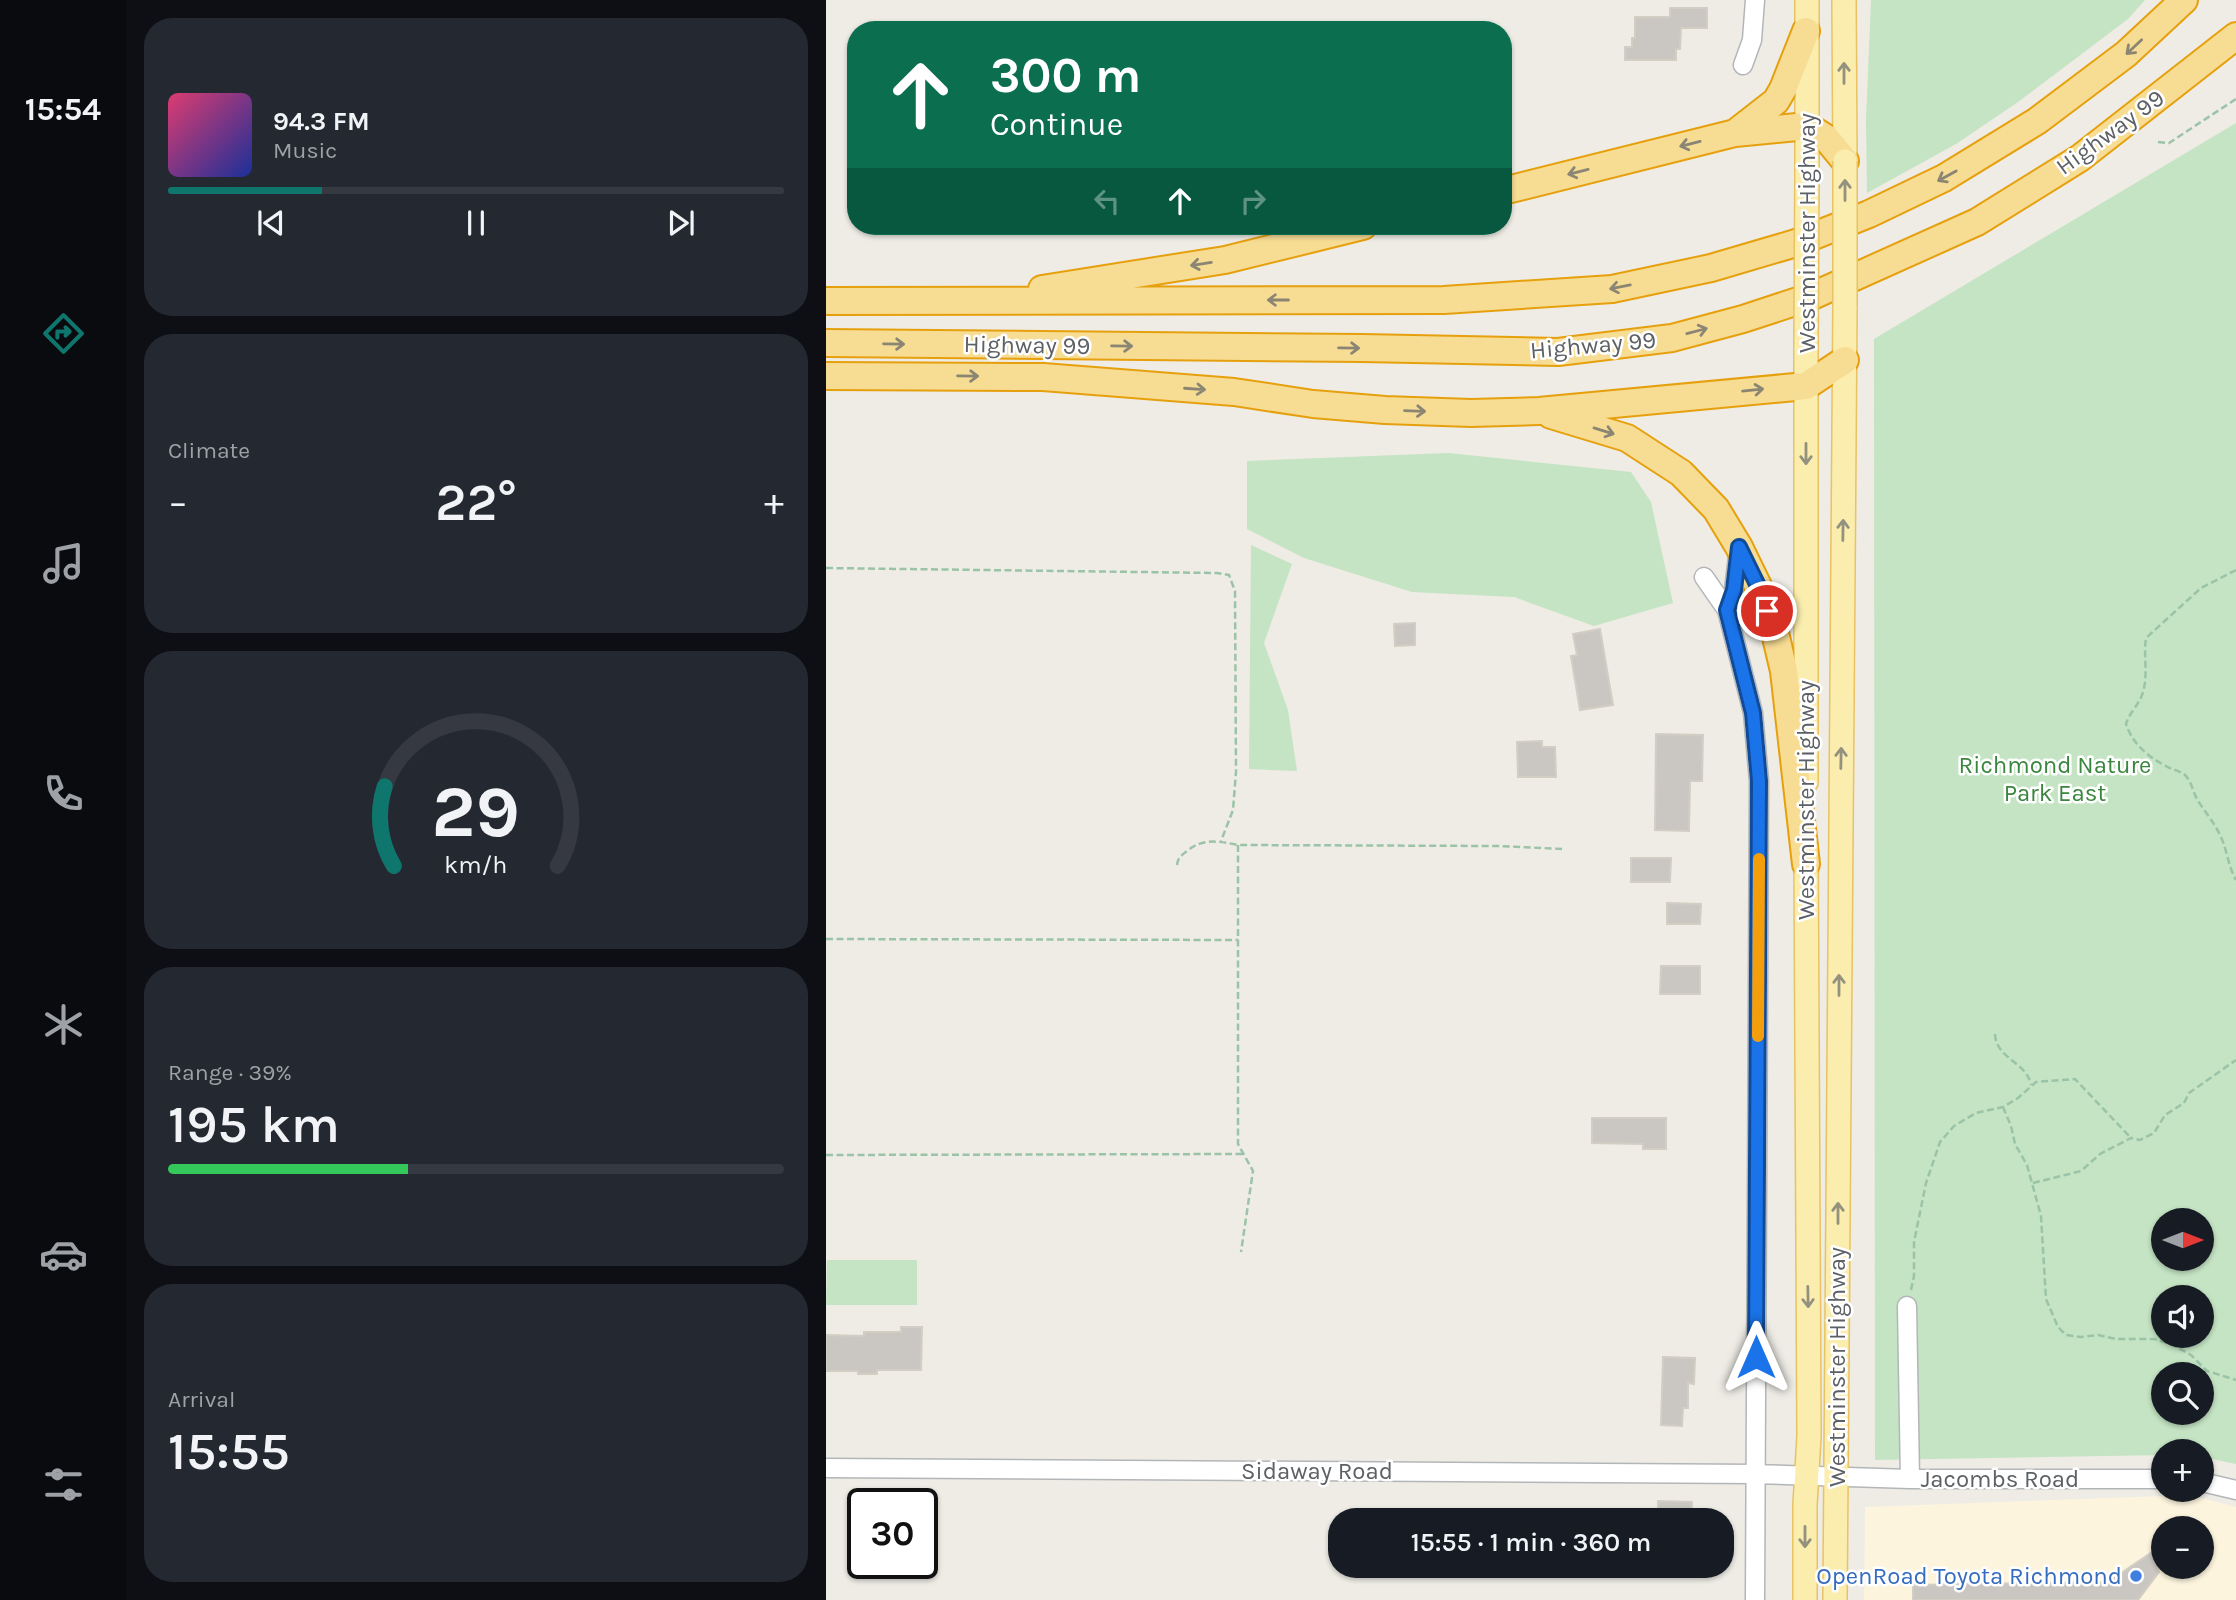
<!DOCTYPE html>
<html lang="en">
<head>
<meta charset="utf-8">
<style>
	:root { --surface:#171b24; --page:#242831; --text:#f1f3f6; --muted:#9ea1a6; --line:#363941; --accent:#0f766e }
	body { margin:0; font-family:Karla,sans-serif; background:var(--page); color:var(--text); height:100vh; display:flex; flex-direction:column; font-size:26px; white-space:nowrap }
	* { box-sizing:border-box; margin:0 }
	p { font-size:23px; color:var(--muted) }
	.icon { flex:none; width:38px; height:38px; fill:none; stroke:currentColor; stroke-width:2; stroke-linecap:round; stroke-linejoin:round }
	.map { position:relative; flex:1; overflow:hidden }
	.panel { display:flex; flex-direction:column; gap:18px; padding:18px; background:#0d0f14; width:700px }
	.panel>* { flex:none }
	.hud { position:absolute; left:21px; top:21px; width:665px; height:214px; border-radius:28px; box-shadow:0 2px 5px #0004; background:#0b6e4f; color:#fff; overflow:hidden }
	.needle { width:46px; rotate:90deg }
	.tools { position:absolute; left:1325px; top:1208px; display:grid; gap:14px }
	.tools a { display:grid; place-items:center; width:63px; height:63px; border-radius:50%; background:var(--surface); box-shadow:0 2px 5px #0004; font-size:35px }
	.speed { position:absolute; left:21px; top:1488px; display:flex; gap:14px; font-size:35px; font-weight:700; text-align:center }
	.speed>* { display:grid; place-content:center; width:91px; height:91px; border-radius:50%; background:var(--surface); box-shadow:0 2px 5px #0004; line-height:1 }
	.speed .limit { border:4px solid #111; border-radius:10px; background:#fff; color:#111 }
	.pin { position:absolute; display:grid; place-items:center; width:60px; height:60px; color:#fff; margin:-30px; border:4px solid #fff; border-radius:50%; box-shadow:0 2px 7px #0007 }
	.me { position:absolute; width:77px; margin:-38px; rotate:0deg; stroke-linejoin:round; filter:drop-shadow(0 0 5px #0008) }
	.turn { display:flex; align-items:center; gap:24px; height:147px; padding:0 28px; font-size:32px }
	.turn .icon { width:91px; height:91px; stroke-width:2.5 }
	.turn b { display:block; font-size:49px; line-height:60px }
	.lanes { display:flex; align-items:center; height:66px; padding:0 28px; background:#0003; justify-content:center; gap:35px; direction:ltr }
	.lanes .off { opacity:.35 }
	.big { font-size:52px; font-weight:600; line-height:1.1 }
	.panel .card { flex:1; display:flex; flex-direction:column; justify-content:center; gap:10px; min-width:0; padding:0 24px; border-radius:28px; background:var(--page) }
	.panel .dial { align-items:center; gap:0 }
	.dial svg { height:182px; overflow:visible; fill:none; stroke:var(--line); stroke-width:7; stroke-linecap:round; text-anchor:middle }
	.dial text { fill:var(--text); stroke:none }
	.song { display:flex; align-items:center; gap:21px }
	.cover { width:84px; height:84px; border-radius:10px; background:linear-gradient(135deg,hsl(340 70% 55%),hsl(230 70% 35%)) }
	.played { height:7px; border-radius:4px; background:linear-gradient(90deg,var(--accent) 25%,var(--line) 25%) }
	.keys { display:flex; justify-content:space-around; direction:ltr }
	.heat { display:flex; justify-content:space-between; align-items:center; font-size:38px; direction:ltr }
	.charge { height:10px; border-radius:5px; background:linear-gradient(90deg,#34c759 39%,var(--line) 0) }
	.trip { position:absolute; left:502px; top:1508px; width:406px; height:70px; border-radius:28px; background:var(--surface); box-shadow:0 2px 5px #0004; font-weight:600; line-height:70px; text-align:center }
	main { display:flex; flex:1; min-height:0 }
	.menu { display:flex; flex-direction:column; width:126px; justify-content:space-around; align-items:center; background:#090b0e; color:var(--muted) }
	.menu .icon { width:49px; height:49px }
	.menu .active { color:var(--accent) }
	.menu b { font-size:32px; color:var(--text) }
	.map>svg:first-child { display:block }
	.commercial { fill:#fcf4dd; fill-rule:evenodd }
	.green { fill:#c4e4c3; fill-rule:evenodd }
	.building { fill:#cac7c2; stroke:#d3cec4; stroke-width:2 }
	.lines { fill:none; stroke-linecap:round; stroke-linejoin:round }
	.minor-casing { stroke:#b3b6b9; stroke-width:21 }
	.major-casing { stroke:#e9c263; stroke-width:26 }
	.highway-casing { stroke:#e6a00d; stroke-width:30 }
	.path { stroke:#9bc3a7; stroke-width:2.5; stroke-dasharray:7 3.5; stroke-linecap:butt }
	.minor { stroke:#fff; stroke-width:18 }
	.major { stroke:#faedae; stroke-width:23 }
	.highway { stroke:#f7dc94; stroke-width:26 }
	.major-bridge-casing { stroke:#e9c263; stroke-width:26; stroke-linecap:butt }
	.major-bridge { stroke:#faedae; stroke-width:23 }
	.oneway { stroke:#8b8673 }
	.oneway2 { stroke:#94927f }
	.route-casing { stroke:#114b97; stroke-width:18 }
	.route { stroke:#1a73e8; stroke-width:12 }
	.slow { stroke:#f59e0b; stroke-width:12 }
	.shop-dot { fill:#3f7fe0; stroke:#fff; stroke-width:2.5 }
	.labels { text-anchor:middle; stroke-width:5; stroke-linejoin:round; paint-order:stroke }
	.street-label { font-size:24px; fill:#5d6165; stroke:#fff }
	.park-label { font-size:24px; fill:#3b863e; stroke:#fff }
	.shop-label { font-size:24px; fill:#366cbe; stroke:#fff; text-anchor:end }
</style>
</head>
<body>
<main>
<nav class="menu">
<b>15:54</b>
<svg class="icon active" aria-label="directions" viewBox="0 0 24 24"><path d="M12 3l9 9-9 9-9-9zM9 14v-3h6M13 9l2 2-2 2"/></svg>
<svg class="icon" aria-label="music" viewBox="0 0 24 24"><path d="M9 18V5l10-2v13"/><circle cx="6" cy="18" r="3"/><circle cx="16" cy="16" r="3"/></svg>
<svg class="icon" aria-label="phone" viewBox="0 0 24 24"><path d="M5 4h4l2 5-3 2q2 4 5 5l2-3 5 2v4C11 20 4 13 5 4z"/></svg>
<svg class="icon" aria-label="climate" viewBox="0 0 24 24"><path d="M12 3v18M4 7l16 10M4 17L20 7"/></svg>
<svg class="icon" aria-label="car" viewBox="0 0 24 24"><path d="M5 17H2v-5l4-1 3-4h7l3 4 3 1v5h-3M9 17h6M6 11h13"/><circle cx="7" cy="17" r="2"/><circle cx="17" cy="17" r="2"/></svg>
<svg class="icon" aria-label="filters" viewBox="0 0 24 24"><path d="M4 7h16M4 17h16"/><circle cx="9" cy="7" r="2"/><circle cx="15" cy="17" r="2"/></svg>
</nav>
<section class="panel">
<div class="card">
<div class="song"><i class="cover"></i><div><b>94.3 FM</b><p>Music</p></div></div>
<div class="played"></div>
<div class="keys"><svg class="icon" aria-label="previous" viewBox="0 0 24 24"><path d="M18 5L8 12l10 7zM5 5v14"/></svg><svg class="icon" aria-label="pause" viewBox="0 0 24 24"><path d="M8 5v14M16 5v14"/></svg><svg class="icon" aria-label="next" viewBox="0 0 24 24"><path d="M6 5l10 7-10 7zM19 5v14"/></svg></div>
</div>
<div class="card"><p>Climate</p>
<div class="heat"><a>−</a><b class="big">22°</b><a>+</a></div>
</div>
<div class="card dial"><svg viewBox="0 0 100 80">
<path d="M14 69A42 42 0 1 1 86 69"/>
<path d="M14 69A42 42 0 0 1 10 34" stroke="#0f766e"/>
<text x="50" y="56" font-size="32" font-weight="700">29</text>
<text x="50" y="72" font-size="11">km/h</text>
</svg></div>
<div class="card"><p>Range · 39%</p><b class="big">195 km</b><div class="charge"></div></div>
<div class="card"><p>Arrival</p><b class="big">15:55</b></div>
</section>
<div class="map">
<svg width="1410" height="1600" viewBox="0 0 1410 1600">
	<rect width="100%" height="100%" fill="#eeece5"/>
	<path class="commercial" d="M 1364,1495 L 1410,1507 L 1410,1600 L 1038,1600 L 1039,1507 ZM 1337,1528 L 1376,1528 L 1376,1566 L 1337,1566 Z"/>
	<path class="green" d="M 1045,0 L 1319,0 L 1302,19 L 1192,102 L 1130,144 L 1041,193 L 1040,121 Z
		M 1410,123 L 1410,1464 L 1376,1457 L 1376,1451 L 1337,1451 L 1337,1455 L 1049,1460 L 1048,339 ZM 1337,1220 L 1376,1220 L 1376,1258 L 1337,1258 ZM 1337,1297 L 1376,1297 L 1376,1335 L 1337,1335 ZM 1337,1374 L 1376,1374 L 1376,1412 L 1337,1412 Z
		M 622,453 L 805,472 L 825,502 L 847,603 L 768,626 L 688,597 L 586,592 L 478,558 L 421,529 L 421,461 Z
		M 425,545 L 466,564 L 438,643 L 462,710 L 471,771 L 423,769 Z
		M 1,1260 L 91,1260 L 91,1305 L 0,1305 Z"/>
	<path class="building" d="M 844,8 L 881,8 L 881,28 L 855,28 L 854,49 L 850,49 L 850,60 L 799,60 L 799,47 L 806,47 L 806,38 L 809,38 L 809,17 L 844,17 Z
		M 589,623 L 589,645 L 569,646 L 568,624 Z
		M 774,629 L 787,705 L 754,710 L 745,656 L 751,655 L 747,634 Z
		M 830,734 L 877,735 L 876,781 L 864,781 L 863,831 L 829,830 Z
		M 716,741 L 716,747 L 729,747 L 730,777 L 692,777 L 691,742 Z
		M 805,858 L 845,858 L 844,882 L 805,882 Z
		M 841,903 L 875,904 L 874,924 L 841,924 Z
		M 835,966 L 874,966 L 874,994 L 834,994 Z
		M 766,1118 L 840,1118 L 840,1149 L 817,1149 L 817,1144 L 766,1143 Z
		M 75,1327 L 96,1327 L 95,1370 L 51,1370 L 51,1374 L 32,1374 L 32,1371 L 0,1371 L 0,1335 L 38,1336 L 38,1332 L 75,1332 Z
		M 837,1357 L 869,1358 L 868,1384 L 862,1383 L 862,1408 L 857,1408 L 856,1426 L 835,1425 Z
		M 832,1501 L 866,1502 L 865,1521 L 832,1521 Z
		M 1326,1552 L 1333,1572 L 1312,1600 L 1087,1600 L 1087,1585 L 1278,1582 L 1285,1580 Z"/>
	<g class="lines">
		<defs>
			<path id="minor" d="M 917,65 L 926,40 L 929,0
				M 878,577 L 901,610 L 927,713 L 933,781 L 929,1600
				M 901,610 L 908,590 L 913,549
				M 1081,1306 L 1084,1479
				M 0,1468 L 930,1474 L 1084,1479 L 1337,1479
				M 1376,1482 L 1410,1490"/>
			<path id="major" d="M 981,0 L 981,175
				M 1018,0 L 1019,161
				M 980,782 L 980,347
				M 979,1600 L 979,1505 L 983,1436 L 980,847
				M 1009,1600 L 1019,307"/>
			<path id="highway" d="M 909,133 L 950,101 L 957,89 L 980,31
				M 677,191 L 909,133 L 981,126 L 1000,138 L 1019,161
				M 216,289 L 399,260 L 537,226
				M 0,301 L 618,300 L 786,289 L 885,268 L 970,243 L 1043,214 L 1118,178 L 1211,121 L 1300,54 L 1358,0
				M 0,343 L 536,348 L 732,352 L 846,338 L 917,319 L 984,297 L 1151,222 L 1254,158 L 1410,36
				M 0,376 L 217,377 L 408,392 L 487,404 L 559,410 L 645,413 L 713,411 L 980,386 L 1019,360
				M 725,415 L 801,438 L 855,473 L 890,509 L 913,547 L 932,586 L 950,637 L 958,671 L 980,864"/>
		</defs>
		<use href="#minor" class="minor-casing"/>
		<use href="#major" class="major-casing"/>
		<use href="#highway" class="highway-casing"/>
		<path class="path" d="M 1332,142 L 1343,143 L 1410,99
			M 0,568 L 391,573 L 403,575 L 409,591 L 410,772 L 407,810 L 395,841
			M 1410,570 L 1375,588 L 1320,638 C 1317,657 1323,676 1316,695 C 1312,706 1303,713 1300,724 C 1306,743 1322,757 1340,766 C 1346,770 1353,770 1359,775 C 1366,782 1366,790 1371,799 C 1378,811 1388,822 1394,835 C 1401,849 1402,866 1410,880
			M 412,845 L 412,1144 L 427,1171 L 415,1252
			M 351,865 C 352,857 355,856 361,851 C 377,838 392,841 412,845 L 674,846 L 737,849
			M 0,939 L 412,940
			M 1169,1034 C 1170,1059 1201,1062 1205,1085
			M 1177,1107 L 1185,1126 L 1189,1144 L 1201,1165 L 1215,1216 L 1220,1299 L 1232,1327 L 1240,1335 L 1255,1337 L 1272,1335 L 1290,1339 L 1328,1339 L 1345,1344 L 1365,1355 L 1381,1371 L 1410,1380
			M 0,1155 L 418,1154
			M 1207,1183 L 1255,1171 L 1274,1154 L 1305,1138 L 1314,1140 L 1328,1133 L 1339,1115 L 1358,1103 L 1363,1093 L 1410,1060
			M 1085,1290 L 1088,1276 L 1088,1242 L 1100,1183 L 1114,1142 L 1128,1126 L 1150,1113 L 1177,1107 L 1192,1098 L 1210,1082 L 1249,1079 L 1305,1138"/>
		<use href="#minor" class="minor"/>
		<use href="#major" class="major"/>
		<use href="#highway" class="highway"/>
		<defs>
			<path id="major-bridge" d="M 1019,161 L 1019,307
				M 980,347 L 981,175"/>
		</defs>
		<use href="#major-bridge" class="major-bridge-casing"/>
		<use href="#major-bridge" class="major-bridge"/>
	</g>
	<defs><path id="oneway-shaft" d="M-6 0H5M1.5-3L5.5 0L1.5 3" fill="none" stroke-width="1.6" stroke-linecap="round" stroke-linejoin="round" transform="scale(1.75)"/></defs>
	<g class="oneway">
		<use href="#oneway-shaft" transform="translate(1308 47) rotate(137)"/>
		<use href="#oneway-shaft" transform="translate(864 144) rotate(166)"/>
		<use href="#oneway-shaft" transform="translate(752 172) rotate(166)"/>
		<use href="#oneway-shaft" transform="translate(1121 176) rotate(151)"/>
		<use href="#oneway-shaft" transform="translate(375 264) rotate(171)"/>
		<use href="#oneway-shaft" transform="translate(794 287) rotate(169)"/>
		<use href="#oneway-shaft" transform="translate(452 300) rotate(180)"/>
		<use href="#oneway-shaft" transform="translate(871 331) rotate(-15)"/>
		<use href="#oneway-shaft" transform="translate(68 344) rotate(1)"/>
		<use href="#oneway-shaft" transform="translate(296 346) rotate(1)"/>
		<use href="#oneway-shaft" transform="translate(523 348) rotate(1)"/>
		<use href="#oneway-shaft" transform="translate(142 376) rotate(1)"/>
		<use href="#oneway-shaft" transform="translate(369 389) rotate(4)"/>
		<use href="#oneway-shaft" transform="translate(927 390) rotate(-6)"/>
		<use href="#oneway-shaft" transform="translate(589 411) rotate(2)"/>
		<use href="#oneway-shaft" transform="translate(778 431) rotate(17)"/>
	</g>
	<g class="oneway2">
		<use href="#oneway-shaft" transform="translate(1018 73) rotate(-90)"/>
		<use href="#oneway-shaft" transform="translate(1019 190) rotate(-90)"/>
		<use href="#oneway-shaft" transform="translate(980 454) rotate(90)"/>
		<use href="#oneway-shaft" transform="translate(1017 530) rotate(-89)"/>
		<use href="#oneway-shaft" transform="translate(1015 758) rotate(-89)"/>
		<use href="#oneway-shaft" transform="translate(1013 985) rotate(-90)"/>
		<use href="#oneway-shaft" transform="translate(1012 1213) rotate(-90)"/>
		<use href="#oneway-shaft" transform="translate(982 1297) rotate(89)"/>
		<use href="#oneway-shaft" transform="translate(979 1537) rotate(90)"/>
	</g>
	<g class="lines">
		<defs>
			<path id="route" d="M 930,1357 L 933,781 L 927,713 L 901,610 L 908,590 L 913,547 L 932,586 L 941,611"/>
		</defs>
		<use href="#route" class="route-casing"/>
		<use href="#route" class="route"/>
		<path class="slow" d="M 932,1036 L 933,859"/>
	</g>
	<circle class="shop-dot" cx="1310" cy="1576" r="7"/>
	<g class="labels">
		<g class="street-label">
			<text transform="translate(1284 132) rotate(-36)" y="8">Highway 99</text>
			<text transform="translate(981 233) rotate(-90)" y="8">Westminster Highway</text>
			<text transform="translate(201 345) rotate(1)" y="8">Highway 99</text>
			<text transform="translate(767 345) rotate(-5)" y="8">Highway 99</text>
			<text transform="translate(980 800) rotate(-90)" y="8">Westminster Highway</text>
			<text transform="translate(1011 1367) rotate(-90)" y="8">Westminster Highway</text>
			<text x="491" y="1479">Sidaway Road</text>
			<text x="1174" y="1487">Jacombs Road</text>
		</g>
		<g class="park-label">
			<text x="1229" y="773">Richmond Nature<tspan x="1229" dy="28">Park East</tspan></text>
		</g>
		<g class="shop-label">
			<text x="1296" y="1584">OpenRoad Toyota Richmond</text>
		</g>
	</g>
</svg>
<div class="tools">
<a><svg class="needle" viewBox="-14 -14 28 28"><path d="M0-13l5 13h-10z" fill="#e53935"/><path d="M0 13l5-13h-10z" fill="#9ea1a6"/></svg></a>
<a><svg class="icon" aria-label="sound" viewBox="0 0 24 24"><path d="M4 9h4l5-4v14l-5-4H4zM17 9q2 3 0 6"/></svg></a>
<a><svg class="icon" aria-label="search" viewBox="0 0 24 24"><circle cx="10" cy="10" r="6"/><path d="M15 15l6 6"/></svg></a>
<a>+</a>
<a>−</a>
</div>
<div class="speed"><div class="limit">30</div></div>
<div class="pin" style="left:941px;top:611px;background:#d93025"><svg class="icon" aria-label="arrive" viewBox="0 0 24 24"><path d="M6 21V4h12l-3 4 3 4H6"/></svg></div>
<svg class="me" style="left:930px;top:1357px" viewBox="-20 -20 40 40"><path d="M0-17L14 15 0 8-14 15z" fill="#1a73e8" stroke="#fff" stroke-width="4"/></svg>
<div class="trip">15:55 · 1 min · 360 m</div>
<div class="hud">
<div class="turn"><svg class="icon" aria-label="ahead" viewBox="0 0 24 24"><path d="M12 20V5M6 11l6-6 6 6"/></svg><div><b>300 m</b>Continue</div></div>
<div class="lanes"><svg class="icon off" aria-label="left" viewBox="0 0 24 24"><path d="M17 20v-9H6M10 6l-5 5 5 5"/></svg><svg class="icon" aria-label="ahead" viewBox="0 0 24 24"><path d="M12 20V5M6 11l6-6 6 6"/></svg><svg class="icon off" aria-label="right" viewBox="0 0 24 24"><path d="M7 20v-9h11M14 6l5 5-5 5"/></svg></div>
</div>
</div>
</main>
</body>
</html>
